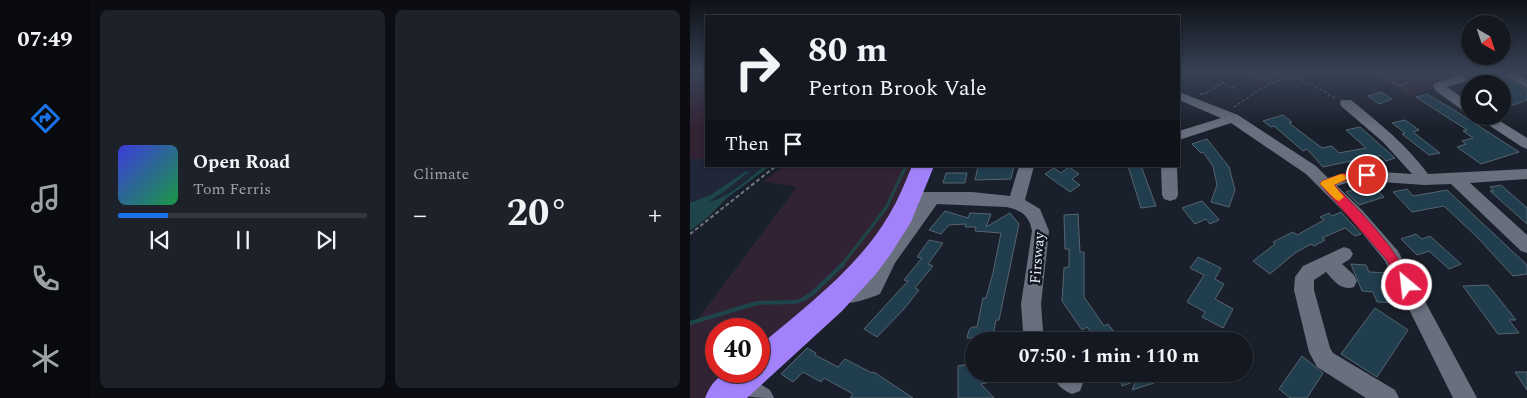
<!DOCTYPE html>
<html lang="en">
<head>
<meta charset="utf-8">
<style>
	:root { --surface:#141820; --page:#1d2129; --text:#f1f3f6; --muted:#9da0a5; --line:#33373e; --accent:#1a73e8 }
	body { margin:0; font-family:Spectral,serif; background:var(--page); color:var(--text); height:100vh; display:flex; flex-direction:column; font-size:19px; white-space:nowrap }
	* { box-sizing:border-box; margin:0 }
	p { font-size:16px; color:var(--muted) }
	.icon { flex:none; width:28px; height:28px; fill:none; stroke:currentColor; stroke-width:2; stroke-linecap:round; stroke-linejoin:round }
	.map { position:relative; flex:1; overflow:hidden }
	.drawer { display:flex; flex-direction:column; gap:10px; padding:10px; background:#0b0d12; width:600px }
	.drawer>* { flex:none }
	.banner { position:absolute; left:15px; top:15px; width:475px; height:152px; border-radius:0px; box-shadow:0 1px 4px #0004,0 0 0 1px var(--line); background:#141820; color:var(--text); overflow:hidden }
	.needle { width:32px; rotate:141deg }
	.fabs { position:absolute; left:771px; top:15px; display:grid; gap:10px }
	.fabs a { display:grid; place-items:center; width:50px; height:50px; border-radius:50%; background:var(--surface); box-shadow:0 1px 4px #0004,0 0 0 1px var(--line); font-size:25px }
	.speed { position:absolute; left:15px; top:318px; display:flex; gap:10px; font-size:25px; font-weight:700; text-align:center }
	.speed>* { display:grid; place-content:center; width:65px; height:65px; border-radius:50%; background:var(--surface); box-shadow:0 1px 4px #0004,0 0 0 1px var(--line); line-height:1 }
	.speed .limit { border:8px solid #d22; background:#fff; color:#111 }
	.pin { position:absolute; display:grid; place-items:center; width:42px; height:42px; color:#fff; margin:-21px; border:2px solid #fff; border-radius:50%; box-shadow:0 1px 5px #0007 }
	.me { position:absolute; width:55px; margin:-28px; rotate:332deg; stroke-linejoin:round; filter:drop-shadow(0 0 4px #0008) }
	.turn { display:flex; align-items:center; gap:18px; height:105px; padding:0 20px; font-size:22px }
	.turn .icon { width:65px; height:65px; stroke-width:2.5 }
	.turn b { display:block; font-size:35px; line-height:42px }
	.then { display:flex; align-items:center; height:48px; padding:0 20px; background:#0003; gap:10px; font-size:19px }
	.big { font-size:38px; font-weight:700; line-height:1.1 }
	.drawer .tile { flex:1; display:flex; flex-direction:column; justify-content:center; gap:8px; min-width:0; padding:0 18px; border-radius:8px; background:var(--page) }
	.song { display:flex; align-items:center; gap:15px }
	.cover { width:60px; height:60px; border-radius:8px; background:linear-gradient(135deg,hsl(240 70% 55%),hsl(140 70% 35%)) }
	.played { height:5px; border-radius:2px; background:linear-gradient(90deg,var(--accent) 20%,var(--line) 20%) }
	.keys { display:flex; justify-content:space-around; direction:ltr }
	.heat { display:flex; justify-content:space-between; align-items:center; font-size:28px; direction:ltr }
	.drawer .tiles { flex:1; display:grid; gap:10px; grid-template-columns:repeat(2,1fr) }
	.trip { position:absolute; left:275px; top:332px; width:288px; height:50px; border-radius:25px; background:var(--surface); box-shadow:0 1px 4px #0004,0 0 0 1px var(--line); font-weight:700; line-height:50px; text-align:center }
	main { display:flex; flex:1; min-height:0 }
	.dock { display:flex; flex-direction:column; width:90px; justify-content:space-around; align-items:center; background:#080a0d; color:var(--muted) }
	.dock .icon { width:35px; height:35px }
	.dock .on { color:var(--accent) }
	.dock b { font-size:22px; color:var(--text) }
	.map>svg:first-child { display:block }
	.built { fill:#1f2738 }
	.green { fill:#322334 }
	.water { fill:#1d454a }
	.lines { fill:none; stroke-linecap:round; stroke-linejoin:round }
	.stream-far1 { stroke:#1d454a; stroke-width:3 }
	.stream { stroke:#1d454a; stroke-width:4 }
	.building { fill:#213e4f; stroke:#55646e }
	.path-far1 { stroke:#717680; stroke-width:1; stroke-dasharray:3 2; stroke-linecap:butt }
	.path { stroke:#717680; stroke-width:2; stroke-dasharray:4 2.5; stroke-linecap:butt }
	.minor { fill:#686f7d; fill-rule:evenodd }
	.highway { fill:#a281fb; fill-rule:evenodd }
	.route { fill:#e11d48; stroke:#92132f }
	.slow { fill:#f59e0b }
	.labels { text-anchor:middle; stroke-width:5; stroke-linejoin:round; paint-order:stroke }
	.street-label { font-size:15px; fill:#ebf0f8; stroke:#111622 }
</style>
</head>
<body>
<main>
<nav class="dock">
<b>07:49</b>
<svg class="icon on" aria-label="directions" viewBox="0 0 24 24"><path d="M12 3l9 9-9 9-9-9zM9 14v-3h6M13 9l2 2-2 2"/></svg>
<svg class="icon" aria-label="music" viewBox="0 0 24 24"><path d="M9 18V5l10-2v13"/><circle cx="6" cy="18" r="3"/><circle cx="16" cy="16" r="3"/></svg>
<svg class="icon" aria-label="phone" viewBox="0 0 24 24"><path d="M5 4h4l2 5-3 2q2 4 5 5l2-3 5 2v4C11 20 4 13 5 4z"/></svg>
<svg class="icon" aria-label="climate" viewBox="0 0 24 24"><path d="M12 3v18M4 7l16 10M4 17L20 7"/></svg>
</nav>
<section class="drawer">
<div class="tiles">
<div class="tile">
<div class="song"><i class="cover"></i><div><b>Open Road</b><p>Tom Ferris</p></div></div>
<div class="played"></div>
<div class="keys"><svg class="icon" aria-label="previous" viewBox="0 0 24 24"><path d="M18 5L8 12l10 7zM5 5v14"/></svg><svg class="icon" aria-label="pause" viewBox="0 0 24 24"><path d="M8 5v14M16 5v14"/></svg><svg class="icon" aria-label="next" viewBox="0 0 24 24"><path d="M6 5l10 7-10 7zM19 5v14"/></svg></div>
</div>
<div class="tile"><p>Climate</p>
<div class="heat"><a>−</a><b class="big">20°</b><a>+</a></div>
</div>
</div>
</section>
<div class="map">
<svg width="837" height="398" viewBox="0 0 837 398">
	<rect width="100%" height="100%" fill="#1a202b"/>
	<path class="built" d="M 0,159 L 16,159 L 16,166 L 74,166 L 31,198 L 22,202 L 18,201 L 29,196 L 34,190 L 58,172 L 22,194 L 0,203 Z"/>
	<path class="green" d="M 0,72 L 16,72 L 16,159 L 0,159 Z
		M 540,72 L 617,72 L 572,84 Z
		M 668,72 L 746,72 L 760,82 L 718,96 L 685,76 L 675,76 Z
		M 94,166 L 226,166 L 177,258 L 69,358 L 69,329 L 26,329 L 26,371 L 52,371 L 19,398 L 0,398 L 0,323 L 6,322 L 107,187 L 74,181 Z"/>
	<path class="water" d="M 74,166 L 80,166 L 37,198 L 18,217 L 0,231 L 0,203 L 22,194 L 56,171 L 59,172 C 45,182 33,194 19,201 C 31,203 63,175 74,166 Z"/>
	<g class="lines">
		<path class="stream-far1" d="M 152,265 L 196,208 L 216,166"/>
		<path class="stream" d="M 0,323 L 67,303 L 106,302 L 114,299 L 123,293 L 153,264"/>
	</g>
	<path class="building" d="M 764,72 L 806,72 L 837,90 L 837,100 L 812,109 L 812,84 L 777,84 L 778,78 L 776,75 Z
		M 691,92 L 702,99 L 689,104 L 678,96 Z
		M 737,94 L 764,110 L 829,152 L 791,164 L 767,147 L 776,144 L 772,141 L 783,138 L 773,131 L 777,130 L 726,97 Z
		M 593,115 L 602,122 L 599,123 L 632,148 L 642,146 L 649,153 L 676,148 L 656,130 L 670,127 L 705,158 L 696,161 L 691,156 L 684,156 L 633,167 L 617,149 L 613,151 L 584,126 L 581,127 L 573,121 Z
		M 715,120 L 729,130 L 723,132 L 750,153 L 739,155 L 712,134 L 715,133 L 702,123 Z
		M 517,139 L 539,167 L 545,190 L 539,207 L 521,202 L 527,185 L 523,166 L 513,152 L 511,153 L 502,144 Z
		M 324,166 L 321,179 L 285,180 L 288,167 Z
		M 438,166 L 451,166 L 466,206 L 451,208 Z
		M 379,167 L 389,174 L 382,179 L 390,185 L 380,192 L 355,174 L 364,168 L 371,173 Z
		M 256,173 L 277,173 L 275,183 L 253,183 Z
		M 681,185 L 694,197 L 669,205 L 656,192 Z
		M 811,185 L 837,208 L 837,224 L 800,191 L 804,191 L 800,187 Z
		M 717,189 L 723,196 L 757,190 L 837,265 L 837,274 L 823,276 L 788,238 L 754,206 L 722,212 L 703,192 Z
		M 512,201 L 524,214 L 529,220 L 520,224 L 516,219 L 505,224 L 492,208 Z
		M 255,211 L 278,218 L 280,213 L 301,214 L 296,227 L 320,213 L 329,224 L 309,320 L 306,320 L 302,341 L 286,341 L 287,338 L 277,338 L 279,330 L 282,327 L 287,327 L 293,298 L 296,298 L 303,273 L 311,233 L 285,231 L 286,227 L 275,227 L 276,224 L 259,225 L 251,234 L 239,230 Z
		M 651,212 L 671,234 L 665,236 L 655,228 L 632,238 L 635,240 L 624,246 L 621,244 L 605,253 L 580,274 L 563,261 L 585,244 L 583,242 L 603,232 L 607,235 L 634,220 L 630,217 L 639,213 L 642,216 Z
		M 388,214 L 390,252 L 394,252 L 394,297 L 414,326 L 418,324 L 431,341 L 408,341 L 397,327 L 392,330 L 372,301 L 374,268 L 379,267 L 379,249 L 375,249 L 374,215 Z
		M 726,234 L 732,239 L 740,236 L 771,264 L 759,269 L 739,251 L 727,255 L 711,239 Z
		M 239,240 L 253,243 L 238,264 L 243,266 L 225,288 L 229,290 L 214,309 L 187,337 L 174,329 L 218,281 L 214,280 L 232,258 L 227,257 Z
		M 508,257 L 531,268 L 525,279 L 534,284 L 525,299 L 543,309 L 533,328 L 512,317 L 515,312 L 497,302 L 514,275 L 500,268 Z
		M 661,264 L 676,265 L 679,272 L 699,273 L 714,303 L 687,302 L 683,292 L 672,291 Z
		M 798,285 L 826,320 L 819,320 L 829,333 L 808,334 L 773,286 Z
		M 685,308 L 718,330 L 687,377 L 651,354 Z
		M 117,348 L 126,353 L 125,355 L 148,367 L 155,359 L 182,373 L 184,372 L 223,398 L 160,398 L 163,394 L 134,378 L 131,382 L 113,372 L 103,382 L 91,374 Z
		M 612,356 L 633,373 L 617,398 L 600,398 L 589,389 Z
		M 284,363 L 284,374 L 301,374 L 301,382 L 291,384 L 304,398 L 268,398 L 268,366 Z
		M 825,372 L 837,372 L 837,390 Z
		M 428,374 L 462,374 L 461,376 L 464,383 L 442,390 L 446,381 L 432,386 Z"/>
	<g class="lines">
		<path class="path-far1" d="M 685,72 L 711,87 L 712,85 L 740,76 L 734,72
			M 489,80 L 498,77 L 499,75 L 495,72
			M 533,83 L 543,88 L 546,85
			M 510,94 L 515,94 L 533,83 L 525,72
			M 544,107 C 561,96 585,75 607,79 C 619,81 634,92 645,98"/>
		<path class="path" d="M 0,234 L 86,166"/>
		<path class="minor" d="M 808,72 L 824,72 L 837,79 L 837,88 Z
			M 770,75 L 774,76 L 776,79 L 774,82 L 757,87 L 780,103 L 780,113 L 775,112 L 746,91 L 743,86 L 745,83 Z
			M 489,92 L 548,115 L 626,166 L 638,178 L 664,170 L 722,174 L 693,142 L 651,106 L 650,103 L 651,100 L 661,100 C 689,123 717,145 738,174 L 837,169 L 837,179 L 780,183 L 837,235 L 837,253 L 831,251 L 761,184 L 734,185 L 665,180 L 647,186 L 672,210 L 708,251 L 787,398 L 763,398 L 695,261 L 660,218 L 616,174 L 541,123 L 489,140 L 489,131 L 531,118 L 489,100 Z
			M 785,116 L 802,116 L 837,138 L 837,149 L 832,147 Z
			M 329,166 L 344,166 L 335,200 L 350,209 L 359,231 L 351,304 L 353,331 L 357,341 L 337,341 L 333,331 L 331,304 L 342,231 C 339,215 331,210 316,207 L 247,204 L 205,263 L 190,294 C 175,300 156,307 140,301 L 137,295 L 140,289 L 176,282 L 192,253 L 229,204 L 214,202 L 212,198 L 214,194 L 220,192 L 282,192 L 320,196 Z
			M 471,166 L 487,166 L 488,195 L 486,199 L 480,201 L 474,199 L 472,195 Z
			M 654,247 L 660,249 L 663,254 L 660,259 L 652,264 L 664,275 L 667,281 L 664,287 C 651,291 644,281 636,272 L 624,280 L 624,290 L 640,348 L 643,353 L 705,390 L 709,398 L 676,398 L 627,367 L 619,352 L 604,290 L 605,277 L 613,266 Z
			M 50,372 L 80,390 L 84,398 C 66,398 47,398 39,383 L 42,375 Z
			M 362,374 L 389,374 L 393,383 L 390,391 L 382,394 C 372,390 366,384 362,374 Z"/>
		<path class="highway" d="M 222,166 L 244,166 L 221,222 L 200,255 L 186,274 L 152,311 L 57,398 L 15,398 C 27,369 41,371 69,371 L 69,346 C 115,307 168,268 199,215 C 208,200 215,183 222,166 Z"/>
	</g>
	<linearGradient id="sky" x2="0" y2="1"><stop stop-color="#0e1218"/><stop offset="0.56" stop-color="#384255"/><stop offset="1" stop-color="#384255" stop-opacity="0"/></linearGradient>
	<rect width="837" height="128" fill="url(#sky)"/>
	<path class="route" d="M 677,171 L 681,172 L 683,175 L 681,177 L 653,181 L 644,185 C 674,215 704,246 723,285 L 721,289 L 717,291 L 712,289 L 697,260 L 630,184 L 632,181 L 651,174 Z"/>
	<path class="slow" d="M 651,174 L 655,175 L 657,178 L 655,180 L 644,185 L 654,197 L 649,201 L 645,199 L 630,184 L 632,181 Z"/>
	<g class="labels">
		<g class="street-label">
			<text transform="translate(347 258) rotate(-85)" y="5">Firsway</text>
		</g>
	</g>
</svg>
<div class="fabs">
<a><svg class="needle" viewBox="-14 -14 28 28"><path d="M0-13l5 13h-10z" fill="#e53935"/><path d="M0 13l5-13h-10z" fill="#9da0a5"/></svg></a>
<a><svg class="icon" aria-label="search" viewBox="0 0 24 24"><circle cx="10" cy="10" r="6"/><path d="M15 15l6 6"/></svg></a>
</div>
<div class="speed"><div class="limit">40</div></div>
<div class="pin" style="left:677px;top:175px;background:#d93025"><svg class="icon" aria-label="arrive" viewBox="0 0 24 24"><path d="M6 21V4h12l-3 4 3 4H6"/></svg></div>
<svg class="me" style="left:717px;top:285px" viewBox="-20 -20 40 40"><circle r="17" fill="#e11d48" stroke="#fff" stroke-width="3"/><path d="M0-11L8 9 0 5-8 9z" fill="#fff"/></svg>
<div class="trip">07:50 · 1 min · 110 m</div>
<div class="banner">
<div class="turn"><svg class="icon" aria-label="right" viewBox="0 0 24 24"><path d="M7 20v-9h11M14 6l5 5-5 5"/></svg><div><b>80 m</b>Perton Brook Vale</div></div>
<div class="then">Then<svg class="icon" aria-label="arrive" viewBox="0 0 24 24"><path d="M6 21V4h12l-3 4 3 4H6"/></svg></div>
</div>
</div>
</main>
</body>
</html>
